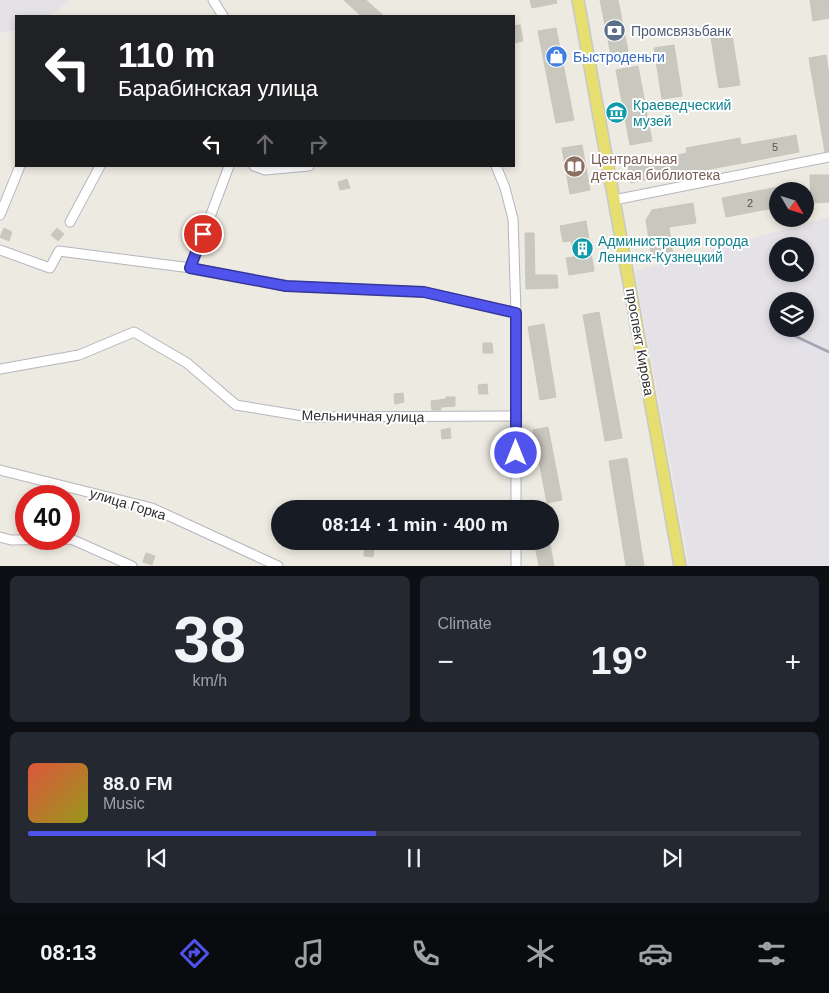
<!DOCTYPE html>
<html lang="en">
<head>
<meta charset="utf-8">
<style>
	:root { --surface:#171b24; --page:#242831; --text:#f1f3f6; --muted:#9ea1a6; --line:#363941; --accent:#5054ec }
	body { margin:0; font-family:Arial,sans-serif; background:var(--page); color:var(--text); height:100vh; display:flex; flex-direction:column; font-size:19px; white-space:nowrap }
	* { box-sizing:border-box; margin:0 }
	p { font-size:16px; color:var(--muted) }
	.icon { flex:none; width:28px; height:28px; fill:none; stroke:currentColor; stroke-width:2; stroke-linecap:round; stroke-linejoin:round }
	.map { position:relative; height:566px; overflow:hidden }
	.sheet { display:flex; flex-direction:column; gap:10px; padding:10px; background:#0d0f14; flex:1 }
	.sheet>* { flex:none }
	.top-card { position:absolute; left:15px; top:15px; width:500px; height:152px; border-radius:0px; box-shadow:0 2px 8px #0003; background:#202124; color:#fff; overflow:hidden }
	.needle { width:32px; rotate:128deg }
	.fabs { position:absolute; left:769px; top:182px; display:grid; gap:10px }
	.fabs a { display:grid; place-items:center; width:45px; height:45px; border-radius:50%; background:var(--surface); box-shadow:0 2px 8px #0003; font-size:25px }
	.speed { position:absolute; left:15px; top:485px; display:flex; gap:10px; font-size:25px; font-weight:700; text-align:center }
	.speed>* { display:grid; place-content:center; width:65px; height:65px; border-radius:50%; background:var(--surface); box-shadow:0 2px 8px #0003; line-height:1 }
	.speed .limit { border:8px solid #d22; background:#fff; color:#111 }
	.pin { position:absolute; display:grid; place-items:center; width:42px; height:42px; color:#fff; margin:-21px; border:2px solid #fff; border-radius:50%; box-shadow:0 1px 5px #0007 }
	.me { position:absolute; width:55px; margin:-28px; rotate:0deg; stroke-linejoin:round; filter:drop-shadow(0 0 4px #0008) }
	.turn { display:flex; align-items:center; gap:18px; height:105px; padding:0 20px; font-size:22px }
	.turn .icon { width:65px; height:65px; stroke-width:2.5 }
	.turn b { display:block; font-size:35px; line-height:42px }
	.lanes { display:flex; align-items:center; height:48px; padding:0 20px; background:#0003; justify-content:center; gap:25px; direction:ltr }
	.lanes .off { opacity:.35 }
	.big { font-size:38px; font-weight:600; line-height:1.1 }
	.sheet .widget { flex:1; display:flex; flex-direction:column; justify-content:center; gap:8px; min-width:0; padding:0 18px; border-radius:8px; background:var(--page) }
	.sheet .dial { align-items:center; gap:0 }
	.dial b { font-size:65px; line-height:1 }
	.song { display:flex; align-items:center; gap:15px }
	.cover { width:60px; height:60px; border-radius:8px; background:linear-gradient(135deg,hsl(10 70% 55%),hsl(60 70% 35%)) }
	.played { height:5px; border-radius:2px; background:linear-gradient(90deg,var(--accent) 45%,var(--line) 45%) }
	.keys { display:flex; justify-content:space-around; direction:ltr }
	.heat { display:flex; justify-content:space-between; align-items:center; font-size:28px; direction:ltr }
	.sheet .tiles { flex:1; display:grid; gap:10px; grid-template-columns:1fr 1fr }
	.widget:last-child { grid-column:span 2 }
	.trip { position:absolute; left:271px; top:500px; width:288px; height:50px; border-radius:25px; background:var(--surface); box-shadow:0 2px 8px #0003; font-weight:600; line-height:50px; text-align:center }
	.tab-bar { display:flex; height:80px; justify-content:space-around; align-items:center; background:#090b0e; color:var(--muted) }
	.tab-bar .icon { width:35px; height:35px }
	.tab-bar .active { color:var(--accent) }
	.tab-bar b { font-size:22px; color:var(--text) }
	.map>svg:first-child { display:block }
	.industrial { fill:#e4e1e7; fill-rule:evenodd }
	.building { fill:#c9c8bf; stroke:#c9c6bb }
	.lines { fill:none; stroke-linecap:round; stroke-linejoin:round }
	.minor-casing { stroke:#b5b5bf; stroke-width:11 }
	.major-casing { stroke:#c8c8c8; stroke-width:14 }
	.minor { stroke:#fff; stroke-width:9 }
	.major { stroke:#e6de6e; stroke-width:11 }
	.rail { stroke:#a4a4b6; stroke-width:2.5 }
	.route-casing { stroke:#343799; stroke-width:12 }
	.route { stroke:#5054ec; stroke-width:9 }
	.labels { text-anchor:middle; stroke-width:4; stroke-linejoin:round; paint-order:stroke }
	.number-label { font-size:11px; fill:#545452 }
	.service-label { font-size:14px; fill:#4e5e75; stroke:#fff; text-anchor:start }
	.shop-label { font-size:14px; fill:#366cbe; stroke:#fff; text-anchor:start }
	.culture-label { font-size:14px; fill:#0d838f; stroke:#fff; text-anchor:start }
	.education-label { font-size:14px; fill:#785e54; stroke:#fff; text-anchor:start }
	.street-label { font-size:14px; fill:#2d2d2d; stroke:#fff }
</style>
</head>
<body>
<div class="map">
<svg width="829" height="566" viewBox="0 0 829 566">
	<rect width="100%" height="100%" fill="#edeae1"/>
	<path class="industrial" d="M 0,0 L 70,0 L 50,16 L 16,16 L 16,30 L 0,33 Z
		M 829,217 L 829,565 L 689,565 L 635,271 ZM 778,246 L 805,246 L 805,274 L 778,274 ZM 778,301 L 805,301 L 805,329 L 778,329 Z"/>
	<path class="building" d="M 344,0 L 366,0 L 384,16 L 361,16 Z
		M 530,0 L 556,0 L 557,3 L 532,8 Z
		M 600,0 L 618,0 L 628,51 L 611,55 Z
		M 810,0 L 829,0 L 829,18 L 813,21 Z
		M 520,25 L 523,41 L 514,43 L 514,26 Z
		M 556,28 L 574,120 L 556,123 L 538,31 Z
		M 732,35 L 740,85 L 719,88 L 711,38 Z
		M 674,45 L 682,96 L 662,99 L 654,48 Z
		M 826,55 L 829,75 L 829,151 L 825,152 L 809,58 Z
		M 638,66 L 652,141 L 630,145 L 616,70 Z
		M 796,135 L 799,152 L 690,173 L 690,170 L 631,183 L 628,165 L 687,153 L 686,148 L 740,138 L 741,145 Z
		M 582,145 L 590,190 L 570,194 L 562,148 Z
		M 810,175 L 829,175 L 829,202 L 811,203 Z
		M 347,179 L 350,188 L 340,190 L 338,182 Z
		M 778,187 L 778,207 L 726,217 L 722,198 Z
		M 693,203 L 696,223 L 669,227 L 673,256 L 652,259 L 646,220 L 652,210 Z
		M 586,221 L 594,271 L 569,275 L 566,258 L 574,257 L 571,241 L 563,242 L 560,226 Z
		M 4,228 L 12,232 L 9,241 L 0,237 Z
		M 57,228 L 64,234 L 58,241 L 51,235 Z
		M 525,233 L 534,233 L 535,275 L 557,275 L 558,288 L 526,289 Z
		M 599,312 L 622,438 L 605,441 L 583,315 Z
		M 544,324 L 556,397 L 540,400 L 528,327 Z
		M 483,343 L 492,343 L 493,353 L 483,353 Z
		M 487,384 L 488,394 L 479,394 L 478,385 Z
		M 403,393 L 404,402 L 395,404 L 394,394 Z
		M 446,397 L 455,397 L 455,406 L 441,407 L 441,410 L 432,410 L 431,401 L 446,399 Z
		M 548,427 L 562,500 L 547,503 L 533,430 Z
		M 450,428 L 451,438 L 442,439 L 441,430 Z
		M 627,458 L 644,566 L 626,566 L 609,461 Z
		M 550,544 L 554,566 L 539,566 L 535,546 Z
		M 365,546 L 374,547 L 373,557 L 364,556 Z
		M 146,553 L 155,556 L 152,565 L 143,562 Z"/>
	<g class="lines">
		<defs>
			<path id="minor" d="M 213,0 L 223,16
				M 254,166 L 265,170 L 309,166
				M 496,166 L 505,188 L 513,219 L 516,313 L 516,509
				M 614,200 L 829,157
				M 0,215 L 20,166
				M 70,222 L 100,166
				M 0,250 L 50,268 L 59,251 L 191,268 L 285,286 L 424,292 L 516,313
				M 191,268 L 229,166
				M 0,369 L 79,355 L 134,332 L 187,363 L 236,405 L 309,417 L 517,416
				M 0,470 L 152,508 L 278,566
				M 0,537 L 11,540 L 71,539 L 132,566
				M 516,566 L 516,541"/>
			<path id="major" d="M 578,0 L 680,566"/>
		</defs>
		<use href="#minor" class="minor-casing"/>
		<use href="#major" class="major-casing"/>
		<use href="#minor" class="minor"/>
		<use href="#major" class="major"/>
		<path class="rail" d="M 782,330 L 829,352"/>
	</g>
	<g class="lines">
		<defs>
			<path id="route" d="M 203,234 L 190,268 L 286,286 L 424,292 L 516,313 L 516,453"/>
		</defs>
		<use href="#route" class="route-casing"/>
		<use href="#route" class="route"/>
	</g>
	<defs>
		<symbol id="bank-disc" viewBox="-11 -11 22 22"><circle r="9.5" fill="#5c6f8a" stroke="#fff"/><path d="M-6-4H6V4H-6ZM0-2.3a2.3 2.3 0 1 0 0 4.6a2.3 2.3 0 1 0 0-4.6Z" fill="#fff"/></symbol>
		<symbol id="shop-disc" viewBox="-11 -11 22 22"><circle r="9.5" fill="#3f7fe0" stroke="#fff"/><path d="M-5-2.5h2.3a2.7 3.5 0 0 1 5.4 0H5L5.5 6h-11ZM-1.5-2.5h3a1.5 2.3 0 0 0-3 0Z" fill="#fff"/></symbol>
		<symbol id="museum-disc" viewBox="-11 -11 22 22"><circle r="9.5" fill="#0f9aa8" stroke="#fff"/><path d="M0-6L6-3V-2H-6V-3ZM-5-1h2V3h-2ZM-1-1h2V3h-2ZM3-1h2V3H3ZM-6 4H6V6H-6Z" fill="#fff"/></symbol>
		<symbol id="library-disc" viewBox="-11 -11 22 22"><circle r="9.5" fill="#8d6e63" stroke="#fff"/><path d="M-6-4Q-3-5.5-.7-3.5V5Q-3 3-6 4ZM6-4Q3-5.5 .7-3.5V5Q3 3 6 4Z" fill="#fff"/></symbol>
		<symbol id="building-disc" viewBox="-11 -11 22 22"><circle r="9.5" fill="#0f9aa8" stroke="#fff"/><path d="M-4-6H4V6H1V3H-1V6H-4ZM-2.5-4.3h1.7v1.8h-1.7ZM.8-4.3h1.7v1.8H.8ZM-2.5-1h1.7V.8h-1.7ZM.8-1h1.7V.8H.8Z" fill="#fff"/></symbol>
	</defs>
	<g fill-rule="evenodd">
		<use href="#bank-disc" x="602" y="18" width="25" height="25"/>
		<use href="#shop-disc" x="544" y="44" width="25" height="25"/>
		<use href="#museum-disc" x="604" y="100" width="25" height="25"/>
		<use href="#library-disc" x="562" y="154" width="25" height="25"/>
		<use href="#building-disc" x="570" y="236" width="25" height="25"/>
	</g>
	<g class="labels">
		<g class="number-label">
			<text x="775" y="151">5</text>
			<text x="750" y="207">2</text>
		</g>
		<g class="service-label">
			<text x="631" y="36">Промсвязьбанк</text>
		</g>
		<g class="shop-label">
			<text x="573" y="62">Быстроденьги</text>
		</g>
		<g class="culture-label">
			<text x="633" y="110">Краеведческий<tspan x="633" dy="16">музей</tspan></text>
			<text x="598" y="246">Администрация города<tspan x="598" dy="16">Ленинск-Кузнецкий</tspan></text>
		</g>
		<g class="education-label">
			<text x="591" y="164">Центральная<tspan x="591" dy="16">детская библиотека</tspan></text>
		</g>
		<g class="street-label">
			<text transform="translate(640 342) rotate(80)" y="5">проспект Кирова</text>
			<text transform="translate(363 416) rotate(1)" y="5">Мельничная улица</text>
			<text transform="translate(128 504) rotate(17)" y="5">улица Горка</text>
		</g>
	</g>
</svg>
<div class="fabs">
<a><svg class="needle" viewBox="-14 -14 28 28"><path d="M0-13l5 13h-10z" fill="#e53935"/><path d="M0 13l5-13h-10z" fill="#9ea1a6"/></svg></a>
<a><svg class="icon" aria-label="search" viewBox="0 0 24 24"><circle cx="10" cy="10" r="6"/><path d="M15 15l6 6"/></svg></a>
<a><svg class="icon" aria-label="layers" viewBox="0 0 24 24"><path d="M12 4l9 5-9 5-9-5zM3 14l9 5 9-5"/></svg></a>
</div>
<div class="speed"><div class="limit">40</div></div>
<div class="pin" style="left:203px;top:234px;background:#d93025"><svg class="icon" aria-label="arrive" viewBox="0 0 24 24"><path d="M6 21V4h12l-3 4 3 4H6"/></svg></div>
<svg class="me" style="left:516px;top:453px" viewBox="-20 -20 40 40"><circle r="17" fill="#5054ec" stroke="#fff" stroke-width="3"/><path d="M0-11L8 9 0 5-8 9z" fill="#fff"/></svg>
<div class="trip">08:14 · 1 min · 400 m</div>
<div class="top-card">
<div class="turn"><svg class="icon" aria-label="left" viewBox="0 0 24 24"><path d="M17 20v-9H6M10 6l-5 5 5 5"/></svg><div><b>110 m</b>Барабинская улица</div></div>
<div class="lanes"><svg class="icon" aria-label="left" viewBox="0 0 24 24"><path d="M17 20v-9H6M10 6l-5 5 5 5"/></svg><svg class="icon off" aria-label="ahead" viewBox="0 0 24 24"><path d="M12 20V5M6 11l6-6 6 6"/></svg><svg class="icon off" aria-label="right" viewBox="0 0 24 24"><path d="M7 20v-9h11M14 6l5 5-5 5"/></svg></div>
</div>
</div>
<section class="sheet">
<div class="tiles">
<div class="widget dial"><b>38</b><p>km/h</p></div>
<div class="widget"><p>Climate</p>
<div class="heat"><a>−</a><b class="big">19°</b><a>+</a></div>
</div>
<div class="widget">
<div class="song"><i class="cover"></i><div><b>88.0 FM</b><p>Music</p></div></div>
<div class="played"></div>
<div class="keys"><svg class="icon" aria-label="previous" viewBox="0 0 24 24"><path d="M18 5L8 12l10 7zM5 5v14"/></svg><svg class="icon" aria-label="pause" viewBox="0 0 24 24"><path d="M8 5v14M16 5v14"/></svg><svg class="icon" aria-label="next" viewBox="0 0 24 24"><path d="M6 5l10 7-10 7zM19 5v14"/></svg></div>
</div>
</div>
</section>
<nav class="tab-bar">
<b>08:13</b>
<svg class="icon active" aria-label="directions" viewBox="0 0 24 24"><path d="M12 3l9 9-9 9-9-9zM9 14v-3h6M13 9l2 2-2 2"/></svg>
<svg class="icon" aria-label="music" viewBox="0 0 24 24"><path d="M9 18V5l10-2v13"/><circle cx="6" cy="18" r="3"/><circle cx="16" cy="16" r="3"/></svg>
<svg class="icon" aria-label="phone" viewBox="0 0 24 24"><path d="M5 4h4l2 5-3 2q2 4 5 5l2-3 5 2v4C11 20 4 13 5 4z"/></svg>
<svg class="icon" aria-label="climate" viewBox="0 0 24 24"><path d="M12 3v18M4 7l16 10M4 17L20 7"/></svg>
<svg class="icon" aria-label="car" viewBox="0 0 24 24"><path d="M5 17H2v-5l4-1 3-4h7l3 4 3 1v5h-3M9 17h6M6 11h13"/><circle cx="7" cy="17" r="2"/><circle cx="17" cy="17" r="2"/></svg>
<svg class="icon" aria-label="filters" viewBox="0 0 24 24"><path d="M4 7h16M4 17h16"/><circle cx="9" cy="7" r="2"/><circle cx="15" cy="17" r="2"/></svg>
</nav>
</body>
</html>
